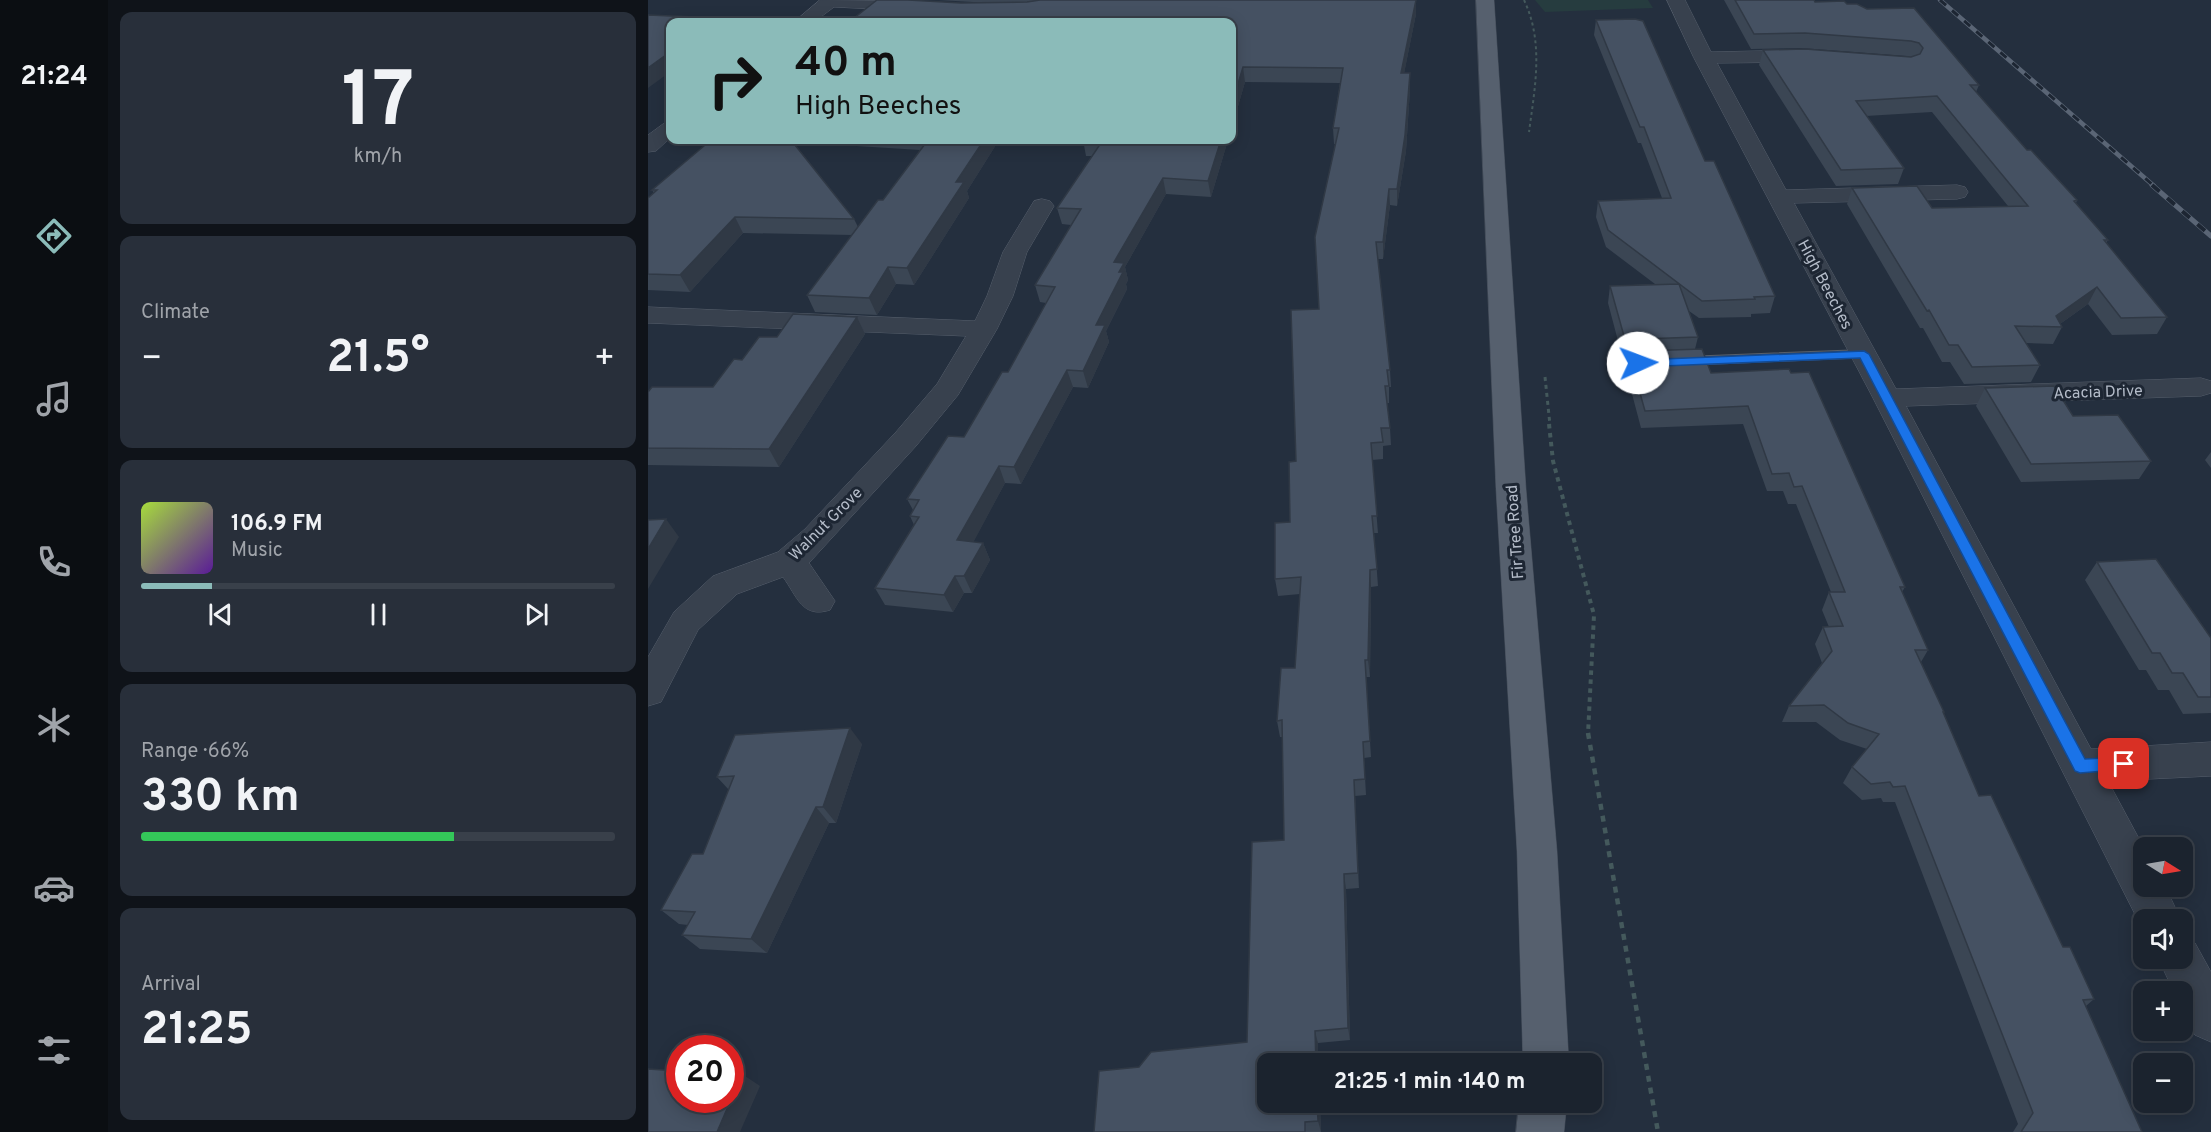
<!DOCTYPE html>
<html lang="en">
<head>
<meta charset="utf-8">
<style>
	:root { --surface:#1b232e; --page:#282f3a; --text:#f1f3f6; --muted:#a0a4aa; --line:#39404a; --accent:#8bbbb9 }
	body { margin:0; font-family:Overpass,sans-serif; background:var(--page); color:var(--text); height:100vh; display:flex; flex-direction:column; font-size:22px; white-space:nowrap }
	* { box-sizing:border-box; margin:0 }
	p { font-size:20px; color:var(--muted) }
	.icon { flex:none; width:33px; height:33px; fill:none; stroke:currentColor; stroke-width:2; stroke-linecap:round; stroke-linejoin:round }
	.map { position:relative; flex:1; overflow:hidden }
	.side { display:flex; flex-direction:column; gap:12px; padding:12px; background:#0f1319; width:540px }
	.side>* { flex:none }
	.hud { position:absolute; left:18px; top:18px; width:570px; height:126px; border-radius:12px; box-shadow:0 3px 15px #0003,0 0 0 2px var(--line); background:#8bbbb9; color:#111; overflow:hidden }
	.needle { width:39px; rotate:101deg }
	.fabs { position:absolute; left:1485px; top:837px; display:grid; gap:12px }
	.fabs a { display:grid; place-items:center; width:60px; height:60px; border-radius:12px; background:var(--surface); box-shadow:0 3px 15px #0003,0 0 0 2px var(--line); font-size:30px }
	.speed { position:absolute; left:18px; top:1035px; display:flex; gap:12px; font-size:30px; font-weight:700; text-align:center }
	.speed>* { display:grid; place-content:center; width:78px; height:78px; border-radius:50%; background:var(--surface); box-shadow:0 3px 15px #0003,0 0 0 2px var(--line); line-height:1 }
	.speed .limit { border:9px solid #d22; background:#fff; color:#111 }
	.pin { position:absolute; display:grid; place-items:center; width:51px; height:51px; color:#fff; margin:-26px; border-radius:12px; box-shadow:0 3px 9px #0006 }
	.me { position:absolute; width:66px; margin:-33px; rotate:88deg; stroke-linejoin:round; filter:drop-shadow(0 0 4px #0008) }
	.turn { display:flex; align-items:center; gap:21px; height:126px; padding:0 30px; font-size:27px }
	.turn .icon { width:78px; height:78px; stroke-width:2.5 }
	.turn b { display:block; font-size:42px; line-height:51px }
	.big { font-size:45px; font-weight:700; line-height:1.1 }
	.side .tile { flex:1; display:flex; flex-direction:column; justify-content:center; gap:9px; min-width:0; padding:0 21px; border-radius:12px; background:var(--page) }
	.side .dial { align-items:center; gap:0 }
	.dial b { font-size:78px; line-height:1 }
	.song { display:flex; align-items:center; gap:18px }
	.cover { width:72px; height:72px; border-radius:9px; background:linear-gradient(135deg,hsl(80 70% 55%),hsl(270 70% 35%)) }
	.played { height:6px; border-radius:3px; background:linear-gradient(90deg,var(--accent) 15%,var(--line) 15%) }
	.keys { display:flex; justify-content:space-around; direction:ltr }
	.heat { display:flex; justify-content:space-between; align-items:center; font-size:33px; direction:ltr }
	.charge { height:9px; border-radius:4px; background:linear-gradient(90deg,#34c759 66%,var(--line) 0) }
	.trip { position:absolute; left:609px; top:1053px; width:345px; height:60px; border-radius:12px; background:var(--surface); box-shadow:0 3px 15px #0003,0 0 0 2px var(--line); font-weight:700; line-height:60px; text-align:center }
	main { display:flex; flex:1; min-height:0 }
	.dock { display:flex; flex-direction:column; width:108px; justify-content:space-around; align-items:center; background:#0b0e12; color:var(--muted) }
	.dock .icon { width:42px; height:42px }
	.dock .on { color:var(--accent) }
	.dock b { font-size:27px; color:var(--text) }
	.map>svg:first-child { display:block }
	.green { fill:#263c3f }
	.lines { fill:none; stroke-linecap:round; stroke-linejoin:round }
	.lane-casing { stroke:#565f6c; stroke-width:2 }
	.street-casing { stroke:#565f6c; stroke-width:1 }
	.primary-casing { stroke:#414a57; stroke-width:1 }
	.path-far3 { stroke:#44595c; stroke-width:2; stroke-dasharray:3 3; stroke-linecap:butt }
	.path-far2 { stroke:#44595c; stroke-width:3; stroke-dasharray:4 4; stroke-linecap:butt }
	.path-far1 { stroke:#44595c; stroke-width:4; stroke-dasharray:4.5 4.5; stroke-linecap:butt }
	.path { stroke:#44595c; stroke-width:4.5; stroke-dasharray:6 6; stroke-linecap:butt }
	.lane { fill:#38414e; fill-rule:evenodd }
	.street { fill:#38414e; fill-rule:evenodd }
	.primary { fill:#56606e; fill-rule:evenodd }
	.rail-far1-casing { stroke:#5a6575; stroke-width:4.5 }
	.rail-casing { stroke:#5a6575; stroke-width:5 }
	.rail-far1 { stroke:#1d2633; stroke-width:3; stroke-dasharray:8; stroke-linecap:butt }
	.rail { stroke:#1d2633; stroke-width:4; stroke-dasharray:10; stroke-linecap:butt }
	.wall { fill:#3b4654; fill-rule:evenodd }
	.shaded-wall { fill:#303945 }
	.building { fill:#455162; stroke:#303945; stroke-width:1.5 }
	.route { fill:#1a73e8; stroke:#114b97; stroke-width:1.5 }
	.labels { text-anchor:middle; stroke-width:6; stroke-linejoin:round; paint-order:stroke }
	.street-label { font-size:16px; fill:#b4bcc9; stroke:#1d2633 }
</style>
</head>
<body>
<main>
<nav class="dock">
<b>21:24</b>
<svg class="icon on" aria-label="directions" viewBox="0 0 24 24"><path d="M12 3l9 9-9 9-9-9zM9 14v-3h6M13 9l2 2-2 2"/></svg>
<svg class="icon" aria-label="music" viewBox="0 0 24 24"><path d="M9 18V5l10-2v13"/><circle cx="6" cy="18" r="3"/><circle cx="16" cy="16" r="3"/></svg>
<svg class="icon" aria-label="phone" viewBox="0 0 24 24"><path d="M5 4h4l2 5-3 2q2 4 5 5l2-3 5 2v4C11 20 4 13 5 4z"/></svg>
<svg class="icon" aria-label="climate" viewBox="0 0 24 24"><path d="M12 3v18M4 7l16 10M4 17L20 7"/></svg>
<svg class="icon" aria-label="car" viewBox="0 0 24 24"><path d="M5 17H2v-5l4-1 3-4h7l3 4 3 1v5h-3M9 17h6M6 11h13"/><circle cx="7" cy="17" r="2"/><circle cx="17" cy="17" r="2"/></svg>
<svg class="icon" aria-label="filters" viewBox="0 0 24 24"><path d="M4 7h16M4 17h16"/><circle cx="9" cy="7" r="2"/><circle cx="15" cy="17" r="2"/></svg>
</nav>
<section class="side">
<div class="tile dial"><b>17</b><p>km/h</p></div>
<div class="tile"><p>Climate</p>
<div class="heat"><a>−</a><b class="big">21.5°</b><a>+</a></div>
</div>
<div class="tile">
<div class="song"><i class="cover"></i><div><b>106.9 FM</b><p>Music</p></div></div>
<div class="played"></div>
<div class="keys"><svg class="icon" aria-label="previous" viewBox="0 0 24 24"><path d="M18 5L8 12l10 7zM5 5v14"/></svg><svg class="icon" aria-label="pause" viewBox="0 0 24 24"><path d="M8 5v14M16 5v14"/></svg><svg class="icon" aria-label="next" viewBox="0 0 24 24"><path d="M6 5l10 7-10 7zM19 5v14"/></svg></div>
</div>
<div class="tile"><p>Range · 66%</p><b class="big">330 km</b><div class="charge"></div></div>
<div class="tile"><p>Arrival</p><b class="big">21:25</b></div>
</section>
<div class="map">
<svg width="1563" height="1132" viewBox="0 0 1563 1132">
	<rect width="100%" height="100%" fill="#242f3e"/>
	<path class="green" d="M 887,0 L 1000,0 L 1005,8 L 897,12 Z"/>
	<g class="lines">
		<defs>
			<path id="lane" d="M 1216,350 L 1223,354 L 1221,357 L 1037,365 L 1030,361 L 1037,357 Z"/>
			<path id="street" d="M 172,0 L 270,1 L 276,2 L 279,6 L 276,10 L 270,11 L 186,7 L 166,22 L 146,22 Z
				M 1019,0 L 1037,0 L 1063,52 L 1158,50 L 1165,52 L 1168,56 L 1165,60 L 1158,62 L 1069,63 L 1138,190 L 1309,185 L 1317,187 L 1320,192 L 1317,197 L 1309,199 L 1146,203 L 1248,389 L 1553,378 L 1563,381 L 1563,393 L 1553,396 L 1258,406 L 1443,749 L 1563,742 L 1563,776 L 1460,781 L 1496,848 L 1496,886 L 1517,886 L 1533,920 L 1496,920 L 1496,932 L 1225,398 L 1046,58 Z
				M 22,122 L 22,138 L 8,151 L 0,152 L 0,135 L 15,124 Z
				M 394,199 L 402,201 L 406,206 L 379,252 L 365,296 L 349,329 L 310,395 L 268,446 L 161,563 L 187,601 L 182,610 C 154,619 149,596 135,577 L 89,594 L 50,630 L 13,702 L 0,706 L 0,657 L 26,612 L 65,576 L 130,552 L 157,529 L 248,432 L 289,384 L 318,336 L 0,323 L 0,307 L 327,321 L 339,296 L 355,252 L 386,201 Z
				M 1534,937 L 1547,943 L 1563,972 L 1563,1042 L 1547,1035 L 1534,1010 L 1534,992 L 1526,992 L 1510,958 L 1534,958 Z"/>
			<path id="primary" d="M 828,0 L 846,0 L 878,489 L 909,851 L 921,1064 L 875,1064 L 869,851 L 848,489 Z
				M 871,1102 L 919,1102 L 916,1132 L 868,1132 Z"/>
		</defs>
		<use href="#lane" class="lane-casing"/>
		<use href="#street" class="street-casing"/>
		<use href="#primary" class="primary-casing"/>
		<path class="path-far3" d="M 876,0 C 896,42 887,87 881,132"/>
		<path class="path-far2" d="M 897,377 L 902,425"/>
		<path class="path-far1" d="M 901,424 L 905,461 L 946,615 L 940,734"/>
		<path class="path" d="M 940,733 L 1010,1132"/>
		<use href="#lane" class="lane"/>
		<use href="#street" class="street"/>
		<use href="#primary" class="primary"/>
		<defs>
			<path id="rail-far1" d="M 1292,0 L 1506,186"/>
			<path id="rail" d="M 1504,185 L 1563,236"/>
		</defs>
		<use href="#rail-far1" class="rail-far1-casing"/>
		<use href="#rail" class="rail-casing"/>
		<use href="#rail-far1" class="rail-far1"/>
		<use href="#rail" class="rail"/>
	</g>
	<path class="wall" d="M 290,0 L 768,0 L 768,14 L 756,73 L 762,89 L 758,151 L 749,206 L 742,205 L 735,259 L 730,259 L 742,370 L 743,387 L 741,387 L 741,403 L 739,403 L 742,428 L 743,445 L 735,446 L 735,459 L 724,460 L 730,533 L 726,533 L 730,586 L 723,587 L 722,677 L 718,677 L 723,757 L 716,758 L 718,795 L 707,796 L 711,888 L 698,889 L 702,1040 L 670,1043 L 620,1102 L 672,1102 L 673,1132 L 446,1132 L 491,1067 L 599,1042 L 636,840 L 635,737 L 632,737 L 629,721 L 647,668 L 652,594 L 630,596 L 627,579 L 642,522 L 648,461 L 671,309 L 687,144 L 686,144 L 685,128 L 692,83 L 597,82 L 584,127 L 584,22 L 313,3 L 342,3 Z
		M 1076,0 L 1166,0 L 1167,2 L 1199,4 L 1219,9 L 1266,8 L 1331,85 L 1328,92 L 1379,150 L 1429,200 L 1428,203 L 1460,240 L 1458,243 L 1519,317 L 1509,334 L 1464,335 L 1440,304 L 1412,324 L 1414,327 L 1405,344 L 1378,343 L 1392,365 L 1383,382 L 1316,384 L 1302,362 L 1294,362 L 1275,328 L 1272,328 L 1199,204 L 1204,188 L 1284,208 L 1360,206 L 1284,112 L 1218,116 L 1256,168 L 1250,184 L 1188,186 L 1111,65 L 1115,50 L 1263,57 L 1258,56 L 1153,48 L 1103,49 Z
		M 948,20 L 1057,161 L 1127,296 L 1122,313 L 1103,314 L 1103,317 L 1051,318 L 1041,311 L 1050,337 L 1047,349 L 1063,373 L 1143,373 L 1257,587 L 1254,592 L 1280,650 L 1273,662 L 1296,712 L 1295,714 L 1331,796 L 1415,947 L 1446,999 L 1438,1006 L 1494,1132 L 1365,1132 L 1370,1124 L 1247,802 L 1235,802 L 1233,798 L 1214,800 L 1195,783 L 1204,767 L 1219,749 L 1192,740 L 1168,722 L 1134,722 L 1141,706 L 1174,663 L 1167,644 L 1175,627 L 1181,627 L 1174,610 L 1181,592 L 1183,592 L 1148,504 L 1140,504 L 1135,491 L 1119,491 L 1095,424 L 993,428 L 960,303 L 962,286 L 1007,284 L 958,247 L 948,217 L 950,201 L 1014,198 L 993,143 L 990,143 L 946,35 Z
		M 63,140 L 351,140 L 319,191 L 321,198 L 266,285 L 248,284 L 229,315 L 167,312 L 159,295 L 204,235 L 95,233 L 42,292 L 0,290 L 0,198 L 6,193 L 4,190 ZM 145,142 L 272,150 L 235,200 L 210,227 L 206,219 Z
		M 435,140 L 580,140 L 563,197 L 518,194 L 477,267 L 480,280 L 478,284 L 479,289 L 458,331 L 461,342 L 440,388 L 425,387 L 373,484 L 357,483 L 325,542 L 335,543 L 342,560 L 324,593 L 316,593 L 305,612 L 237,605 L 227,588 L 266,525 L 262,516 L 265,510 L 259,499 L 316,437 L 360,372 L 398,303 L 392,302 L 387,285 L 423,225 L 414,224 L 409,208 L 444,156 L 438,156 Z
		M 209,317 L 217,334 L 131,467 L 0,465 L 0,392 L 65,387 L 94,360 L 129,337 Z
		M 1337,388 L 1425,416 L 1503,461 L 1491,479 L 1373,482 L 1328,406 Z
		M 1563,452 L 1563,468 L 1557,460 Z
		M 1449,562 L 1563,638 L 1563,713 L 1535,714 L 1521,690 L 1510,690 L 1498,670 L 1491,670 L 1437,580 Z
		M 214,744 L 188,823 L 181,823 L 119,953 L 52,949 L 34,935 L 40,925 L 31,924 L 13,910 L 55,854 L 81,790 L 69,777 Z"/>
	<path class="shaded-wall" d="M 768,0 L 768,14 L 753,89 L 753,73 Z
		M 71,18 L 73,22 L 65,22 Z
		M 22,52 L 22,72 L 0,88 L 0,68 Z
		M 595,67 L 597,82 L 584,127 L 584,104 Z
		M 762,73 L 762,89 L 758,151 L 749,206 L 749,189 Z
		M 336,140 L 351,140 L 319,191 L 321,198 L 266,285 L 259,268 L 308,182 Z
		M 573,140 L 580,140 L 563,197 L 560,181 Z
		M 515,178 L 518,194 L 477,267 L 480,280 L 478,284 L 479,289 L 458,331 L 461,342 L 440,388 L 435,371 L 466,262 Z
		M 741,189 L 742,205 L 735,259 L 735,242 Z
		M 87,217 L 95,233 L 42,292 L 32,275 Z
		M 240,267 L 248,284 L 229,315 L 221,298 Z
		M 1449,287 L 1440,304 L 1409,326 L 1408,316 Z
		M 209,317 L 217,334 L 131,467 L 121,449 Z
		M 993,339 L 990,357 L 984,345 Z
		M 419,370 L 425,387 L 373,484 L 366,467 Z
		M 351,466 L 357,483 L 317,558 L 309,540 Z
		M 18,519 L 31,537 L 0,589 L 0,549 Z
		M 335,543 L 342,560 L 324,593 L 316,576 Z
		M 722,570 L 723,587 L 722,677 L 720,660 Z
		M 307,576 L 316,593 L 305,612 L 296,595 Z
		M 202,728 L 214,744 L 188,823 L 175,807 Z
		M 706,780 L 707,796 L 711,888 L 710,873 Z
		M 168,807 L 181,823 L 119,953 L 103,939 Z
		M 696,874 L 698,889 L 702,1040 L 700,1028 Z
		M 667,1031 L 670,1043 L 670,1064 L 668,1064 Z
		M 94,1074 L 112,1086 L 92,1132 L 69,1132 Z
		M 669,1102 L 672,1102 L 673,1132 L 670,1121 Z"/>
	<path class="building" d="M 229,0 L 260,0 L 313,3 L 379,2 L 392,0 L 768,0 L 753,73 L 762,73 L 757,135 L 749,189 L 741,189 L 735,242 L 728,242 L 742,370 L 739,370 L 741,386 L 737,386 L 742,428 L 733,428 L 735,442 L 723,443 L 729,516 L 724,516 L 729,569 L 722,570 L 720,660 L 717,660 L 722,741 L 715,742 L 717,779 L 706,780 L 710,873 L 696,874 L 700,1028 L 667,1031 L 668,1064 L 620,1064 L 620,1102 L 669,1102 L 670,1121 L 657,1122 L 657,1132 L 446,1132 L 451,1071 L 491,1067 L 503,1052 L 599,1042 L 604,842 L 636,840 L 634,720 L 629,721 L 633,668 L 647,668 L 653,577 L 627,579 L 627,523 L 642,522 L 641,462 L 648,461 L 643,310 L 671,309 L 667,237 L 691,128 L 685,128 L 695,68 L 595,67 L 584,104 L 584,22 L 201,22 Z
		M 1087,0 L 1166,0 L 1167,2 L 1196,1 L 1199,4 L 1209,4 L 1219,9 L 1266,8 L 1331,85 L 1322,85 L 1379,150 L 1383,150 L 1429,200 L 1426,201 L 1460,240 L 1456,240 L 1519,317 L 1473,318 L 1449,287 L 1408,316 L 1414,327 L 1367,326 L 1392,365 L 1324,367 L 1310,345 L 1301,345 L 1281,310 L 1279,311 L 1204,188 L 1269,186 L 1284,208 L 1380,206 L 1289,96 L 1208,101 L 1256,168 L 1193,170 L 1115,50 L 1157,49 L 1263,57 L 1272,54 L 1275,48 L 1271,43 L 1263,41 L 1157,33 L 1106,34 Z
		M 0,15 L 71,18 L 65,22 L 22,22 L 22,52 L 0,68 Z
		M 987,19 L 995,21 L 1057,161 L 1066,161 L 1127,296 L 1106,297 L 1107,299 L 1054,301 L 960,230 L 950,201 L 1023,198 L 996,127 L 992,127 L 948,20 Z
		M 63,140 L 143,140 L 206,219 L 87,217 L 32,275 L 0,274 L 0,198 L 9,190 L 4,190 Z
		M 280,140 L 336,140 L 308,182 L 316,182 L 259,268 L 240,267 L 221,298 L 159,295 L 230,200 L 235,200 Z
		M 435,140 L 573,140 L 560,181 L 515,178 L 466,262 L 476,263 L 471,272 L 475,272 L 448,325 L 457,325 L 435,371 L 419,370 L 366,467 L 351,466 L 309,540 L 335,543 L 316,576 L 307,576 L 296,595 L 227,588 L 271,517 L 262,516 L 271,500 L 259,499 L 300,436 L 316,437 L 354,372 L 360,372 L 407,287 L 387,285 L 433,209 L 409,208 L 455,140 Z
		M 1031,284 L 1050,337 L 993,339 L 984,345 L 992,351 L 1054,349 L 1063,373 L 1141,369 L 1143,373 L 1161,372 L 1257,587 L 1252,587 L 1280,650 L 1267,650 L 1296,712 L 1295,712 L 1331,796 L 1343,795 L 1415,947 L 1422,947 L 1446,999 L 1435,1000 L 1494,1132 L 1373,1132 L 1385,1113 L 1257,786 L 1245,787 L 1242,782 L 1223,784 L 1204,767 L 1231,734 L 1200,723 L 1176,705 L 1141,706 L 1184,651 L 1175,627 L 1195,626 L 1181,592 L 1197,592 L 1154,486 L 1146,487 L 1141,473 L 1124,474 L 1100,406 L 997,411 L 962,286 Z
		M 145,314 L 209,317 L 121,449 L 0,448 L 0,392 L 4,387 L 65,387 L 86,359 L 94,360 L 111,337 L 129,337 Z
		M 1406,386 L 1425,416 L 1470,415 L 1503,461 L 1383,464 L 1337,388 Z
		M 18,519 L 0,549 L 0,520 Z
		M 1508,559 L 1563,638 L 1563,697 L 1550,697 L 1535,673 L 1524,673 L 1512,653 L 1504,653 L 1449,562 Z
		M 202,728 L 175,807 L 168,807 L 103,939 L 34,935 L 47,912 L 13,910 L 44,854 L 55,854 L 86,776 L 69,777 L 87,735 Z
		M 0,1069 L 32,1071 L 32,1100 L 82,1100 L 82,1074 L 94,1074 L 69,1132 L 0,1132 Z"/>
	<path class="route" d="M 1216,351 L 1221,354 L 1437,759 L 1476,757 L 1481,759 L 1484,764 L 1481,769 L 1432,773 L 1427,771 L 1212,358 L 990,367 L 984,363 L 990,360 Z"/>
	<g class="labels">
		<g class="street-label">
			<text transform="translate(1178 284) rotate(62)" y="6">High Beeches</text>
			<text transform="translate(1450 391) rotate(-2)" y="6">Acacia Drive</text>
			<text transform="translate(177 523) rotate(-45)" y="6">Walnut Grove</text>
			<text transform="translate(866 532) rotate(-94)" y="6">Fir Tree Road</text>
		</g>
	</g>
</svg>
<div class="fabs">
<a><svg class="needle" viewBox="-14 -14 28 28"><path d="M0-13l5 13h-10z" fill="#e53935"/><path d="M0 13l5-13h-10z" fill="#a0a4aa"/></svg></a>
<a><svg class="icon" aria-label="sound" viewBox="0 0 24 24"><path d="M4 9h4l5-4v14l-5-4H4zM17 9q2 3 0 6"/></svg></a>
<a>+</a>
<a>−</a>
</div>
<div class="speed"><div class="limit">20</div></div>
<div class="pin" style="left:1476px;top:764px;background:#d93025"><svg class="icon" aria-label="arrive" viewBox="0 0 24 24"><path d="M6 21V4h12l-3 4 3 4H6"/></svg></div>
<svg class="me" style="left:990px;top:363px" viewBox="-20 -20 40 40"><circle r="19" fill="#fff"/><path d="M0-13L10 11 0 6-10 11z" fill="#1a73e8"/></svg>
<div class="trip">21:25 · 1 min · 140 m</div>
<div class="hud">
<div class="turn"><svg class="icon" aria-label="right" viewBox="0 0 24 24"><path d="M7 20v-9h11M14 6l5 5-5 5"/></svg><div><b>40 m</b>High Beeches</div></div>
</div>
</div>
</main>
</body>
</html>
